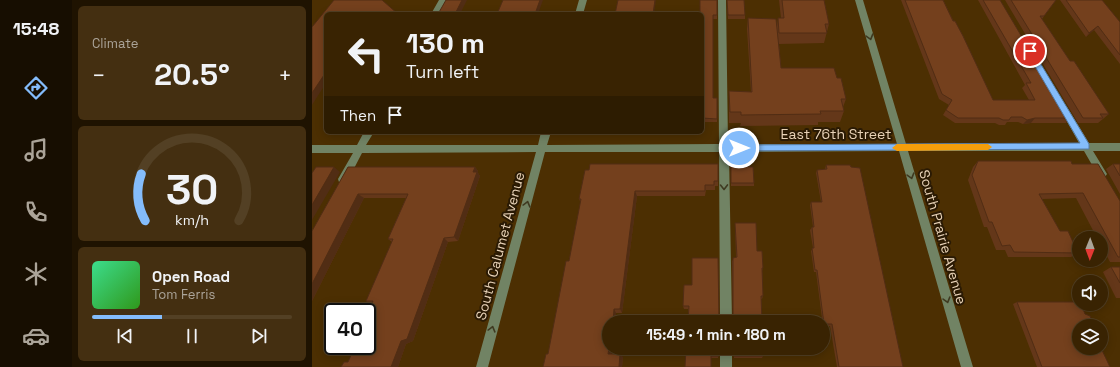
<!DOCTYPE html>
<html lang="en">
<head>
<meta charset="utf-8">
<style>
	:root { --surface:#392302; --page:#442f11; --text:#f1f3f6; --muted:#aba499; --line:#534024; --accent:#84bcfb }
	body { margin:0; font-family:"Space Grotesk",sans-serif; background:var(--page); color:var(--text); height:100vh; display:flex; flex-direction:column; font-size:15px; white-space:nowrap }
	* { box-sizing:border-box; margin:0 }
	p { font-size:13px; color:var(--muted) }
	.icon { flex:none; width:22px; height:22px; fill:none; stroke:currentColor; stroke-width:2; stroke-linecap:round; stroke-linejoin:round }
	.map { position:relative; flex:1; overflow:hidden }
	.sheet { display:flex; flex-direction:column; gap:6px; padding:6px; background:#1f1301; width:240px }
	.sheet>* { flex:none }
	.hud { position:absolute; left:12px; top:12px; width:380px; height:122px; border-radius:6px; box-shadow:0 2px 10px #0003,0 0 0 1px var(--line); background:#392302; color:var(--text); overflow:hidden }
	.needle { width:26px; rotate:181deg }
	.buttons { position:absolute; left:760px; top:231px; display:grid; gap:8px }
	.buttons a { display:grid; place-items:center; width:36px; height:36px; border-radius:50%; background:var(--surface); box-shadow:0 2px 10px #0003,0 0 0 1px var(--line); font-size:20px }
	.speed { position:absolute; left:12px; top:303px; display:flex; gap:8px; font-size:20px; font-weight:700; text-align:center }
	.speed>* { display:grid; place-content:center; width:52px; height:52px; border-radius:50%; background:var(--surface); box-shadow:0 2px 10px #0003,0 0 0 1px var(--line); line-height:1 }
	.speed .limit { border:2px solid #111; border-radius:6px; background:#fff; color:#111 }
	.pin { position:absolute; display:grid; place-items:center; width:34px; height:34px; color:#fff; margin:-17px; border:2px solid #fff; border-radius:50%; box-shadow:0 1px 4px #0007 }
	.me { position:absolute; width:44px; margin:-22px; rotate:90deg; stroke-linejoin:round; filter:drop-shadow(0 0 3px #0008) }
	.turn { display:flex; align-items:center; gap:14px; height:84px; padding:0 16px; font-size:18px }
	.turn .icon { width:52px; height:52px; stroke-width:2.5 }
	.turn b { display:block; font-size:28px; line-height:34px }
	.then { display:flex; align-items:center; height:38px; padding:0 16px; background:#0003; gap:8px; font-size:15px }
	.big { font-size:30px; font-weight:800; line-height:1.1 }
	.sheet .widget { flex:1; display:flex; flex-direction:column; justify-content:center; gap:6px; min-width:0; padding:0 14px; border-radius:6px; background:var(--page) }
	.sheet .dial { align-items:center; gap:0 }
	.dial svg { height:104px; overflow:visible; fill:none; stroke:var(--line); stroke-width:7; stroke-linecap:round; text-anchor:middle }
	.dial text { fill:var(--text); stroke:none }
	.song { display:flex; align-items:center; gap:12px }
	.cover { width:48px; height:48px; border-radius:6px; background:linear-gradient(135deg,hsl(150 70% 55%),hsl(110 70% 35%)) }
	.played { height:4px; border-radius:2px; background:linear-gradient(90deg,var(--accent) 35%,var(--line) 35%) }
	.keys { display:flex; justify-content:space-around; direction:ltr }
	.heat { display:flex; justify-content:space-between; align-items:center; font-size:22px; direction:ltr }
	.trip { position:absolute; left:290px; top:315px; width:228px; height:40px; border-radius:20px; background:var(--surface); box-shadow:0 2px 10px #0003,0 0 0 1px var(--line); font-weight:800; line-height:40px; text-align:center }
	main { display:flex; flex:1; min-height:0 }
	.tabs { display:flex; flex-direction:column; width:72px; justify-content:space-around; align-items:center; background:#170e01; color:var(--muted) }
	.tabs .icon { width:28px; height:28px }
	.tabs .selected { color:var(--accent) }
	.tabs b { font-size:18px; color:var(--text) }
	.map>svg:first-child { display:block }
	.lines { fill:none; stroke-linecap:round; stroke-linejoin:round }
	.minor { fill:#718364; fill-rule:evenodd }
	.wall { fill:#643719 }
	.shaded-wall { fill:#512d14 }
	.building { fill:#74401d; stroke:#512d14 }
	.oneway { stroke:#3f3a21 }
	.route { fill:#84bcfb; stroke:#567aa3 }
	.slow { fill:#f59e0b }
	.labels { text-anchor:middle; stroke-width:4; stroke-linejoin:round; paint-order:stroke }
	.street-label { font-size:14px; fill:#e8d2b7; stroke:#2a1a04 }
</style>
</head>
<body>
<main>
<nav class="tabs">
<b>15:48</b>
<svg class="icon selected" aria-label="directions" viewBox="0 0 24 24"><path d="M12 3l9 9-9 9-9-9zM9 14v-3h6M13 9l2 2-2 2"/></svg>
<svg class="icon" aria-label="music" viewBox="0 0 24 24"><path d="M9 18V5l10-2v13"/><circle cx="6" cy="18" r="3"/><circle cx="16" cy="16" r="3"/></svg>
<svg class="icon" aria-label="phone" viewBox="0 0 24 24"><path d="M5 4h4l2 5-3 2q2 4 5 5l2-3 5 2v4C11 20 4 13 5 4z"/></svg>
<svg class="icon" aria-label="climate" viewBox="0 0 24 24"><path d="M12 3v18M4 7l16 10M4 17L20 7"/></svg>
<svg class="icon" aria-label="car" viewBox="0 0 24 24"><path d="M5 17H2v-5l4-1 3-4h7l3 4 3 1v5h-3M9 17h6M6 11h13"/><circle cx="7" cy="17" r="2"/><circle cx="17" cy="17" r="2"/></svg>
</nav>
<section class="sheet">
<div class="widget"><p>Climate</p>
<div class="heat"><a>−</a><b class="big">20.5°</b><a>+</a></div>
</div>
<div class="widget dial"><svg viewBox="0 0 100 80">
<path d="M14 69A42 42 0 1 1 86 69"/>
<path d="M14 69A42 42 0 0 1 11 33" stroke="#84bcfb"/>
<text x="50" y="56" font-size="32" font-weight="700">30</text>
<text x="50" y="72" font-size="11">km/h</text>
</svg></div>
<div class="widget">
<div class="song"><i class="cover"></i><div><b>Open Road</b><p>Tom Ferris</p></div></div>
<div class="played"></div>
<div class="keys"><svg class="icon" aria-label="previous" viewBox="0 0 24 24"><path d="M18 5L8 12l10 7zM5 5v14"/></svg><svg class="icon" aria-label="pause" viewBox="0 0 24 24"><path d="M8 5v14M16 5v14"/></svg><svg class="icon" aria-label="next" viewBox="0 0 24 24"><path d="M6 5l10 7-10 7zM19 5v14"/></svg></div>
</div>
</section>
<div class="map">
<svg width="808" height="367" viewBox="0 0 808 367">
	<rect width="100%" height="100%" fill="#4c2f02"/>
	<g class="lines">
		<path class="minor" d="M 127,0 L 135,0 L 127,14 L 119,14 Z
			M 267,0 L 275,0 L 271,14 L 263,14 Z
			M 406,0 L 414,0 L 416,144 L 585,144 L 543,0 L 551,0 L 594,144 L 767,143 L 748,109 L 752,106 L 755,107 L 777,143 L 808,143 L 808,151 L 781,151 L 795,174 L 793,177 L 787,177 L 772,151 L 596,151 L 661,367 L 649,367 L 587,151 L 417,152 L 420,322 L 408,322 L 407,152 L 233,152 L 176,367 L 164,367 L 224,152 L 50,153 L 35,182 L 27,182 L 26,179 L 41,153 L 0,153 L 0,145 L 45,145 L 52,132 L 62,132 L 54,145 L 226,145 L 229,132 L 239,132 L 235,145 L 407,144 Z
			M 408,348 L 420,348 L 420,367 L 408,367 Z"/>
	</g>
	<path class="wall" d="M 405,0 L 405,19 L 401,19 L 401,98 L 405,98 L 405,122 L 390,122 L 390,14 Z
		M 415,0 L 433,15 L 433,19 L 416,19 Z
		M 467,0 L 512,0 L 517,24 L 512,43 L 467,44 L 469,68 L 525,78 L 534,99 L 531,107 L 532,111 L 528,122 L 506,122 L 506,125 L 428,126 L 429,123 L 417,123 L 417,91 L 439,92 L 435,29 L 436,18 L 465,26 L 466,18 L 469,18 Z
		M 589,0 L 631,0 L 681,100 L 717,100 L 710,88 L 713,85 L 666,0 L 688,0 L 758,118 L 754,123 L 719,123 L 711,124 L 706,122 L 695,122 L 693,125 L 687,125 L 683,123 L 643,123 L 631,115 L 637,105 L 627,99 Z
		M 693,0 L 744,0 L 730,19 L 758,61 L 797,114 L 786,123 L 766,123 Z
		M 748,0 L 790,0 L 808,22 L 808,64 L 782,30 L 774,37 Z
		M 666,161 L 760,164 L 808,201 L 808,262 L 798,262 L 789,245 L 789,238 L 785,238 L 764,198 L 730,199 L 748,231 L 766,253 L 759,257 L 696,257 L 693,250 L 684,250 L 675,227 L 672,227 L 656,180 L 661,167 Z
		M 406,164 L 406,186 L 403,186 L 403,190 L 394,190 L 393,196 L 325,196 L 310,313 L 304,313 L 303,322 L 297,322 L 297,348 L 300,348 L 299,354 L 311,357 L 310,367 L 231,367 L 236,354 L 257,261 L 269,203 L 267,199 Z
		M 801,164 L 808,164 L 808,194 L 794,169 Z
		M 514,165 L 588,354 L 591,367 L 525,367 L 518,326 L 511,326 L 504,272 L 502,272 L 499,251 L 501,248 L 498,230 L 500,227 L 501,227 L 498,205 L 499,202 L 509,202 L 504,173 L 505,170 L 513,169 Z
		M 419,166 L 442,183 L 442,186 L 419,186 Z
		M 36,167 L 163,167 L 166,171 L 166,173 L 168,176 L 146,241 L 136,242 L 101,341 L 94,344 L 86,367 L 29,367 L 36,362 L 60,305 L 54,301 L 80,242 L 76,239 L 94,198 L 52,198 L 0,301 L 0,231 Z
		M 423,223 L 445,251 L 451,268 L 450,271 L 451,296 L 450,299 L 449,299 L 450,322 L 376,322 L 376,309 L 372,309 L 371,306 L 372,285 L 407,319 L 421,320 L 420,261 L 424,257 Z
		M 799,267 L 808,267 L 808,298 L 804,298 L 791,272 Z
		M 705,302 L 767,326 L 798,367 L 725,367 L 701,304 Z
		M 374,348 L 408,348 L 406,358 L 399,358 Z
		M 421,348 L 450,348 L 451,356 L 450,358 L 422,358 Z"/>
	<path class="shaded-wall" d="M 150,0 L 155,0 L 148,14 L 143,14 Z
		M 228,0 L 231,0 L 226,14 L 223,14 Z
		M 343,0 L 344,0 L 342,14 L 341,14 Z
		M 786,26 L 782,30 L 774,37 L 777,33 Z
		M 14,72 L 14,83 L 0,105 L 0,93 Z
		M 723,118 L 719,123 L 711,124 L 715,120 Z
		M 22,167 L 28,172 L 0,220 L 0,205 Z
		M 163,167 L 166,171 L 166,173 L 168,176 L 146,241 L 142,237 Z
		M 323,191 L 325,196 L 310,313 L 308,309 Z
		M 46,194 L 52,198 L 0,301 L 0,284 Z
		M 132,238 L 136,242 L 101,341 L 94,344 L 86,367 L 79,367 L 89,341 Z
		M 302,309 L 304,313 L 303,322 L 301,322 Z
		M 297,348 L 300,348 L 299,357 L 296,354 Z
		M 308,354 L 311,357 L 310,367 L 307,367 Z"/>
	<path class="building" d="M 22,0 L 70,0 L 86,14 L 14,14 L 14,72 L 0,93 L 0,27 Z
		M 134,0 L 150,0 L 143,14 L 94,14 L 126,14 Z
		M 191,0 L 228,0 L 223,14 L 185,14 Z
		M 306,0 L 343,0 L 341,14 L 303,14 Z
		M 388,0 L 405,0 L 405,15 L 401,15 L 401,98 L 405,98 L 405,119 L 390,118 L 390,14 L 388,14 Z
		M 415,0 L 432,0 L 433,15 L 416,15 Z
		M 470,0 L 512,0 L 517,24 L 513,24 L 515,33 L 467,33 L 466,18 L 472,18 Z
		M 593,0 L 631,0 L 641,21 L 643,21 L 651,36 L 681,100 L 723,100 L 714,83 L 719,83 L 671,0 L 688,0 L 758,118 L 723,118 L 715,120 L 710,117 L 699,117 L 697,120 L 691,120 L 687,118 L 646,118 L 634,110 L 640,100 L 630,94 Z
		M 699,0 L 744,0 L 732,16 L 728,16 L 758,61 L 762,61 L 797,114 L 788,114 L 791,118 L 771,118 Z
		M 754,0 L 790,0 L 808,22 L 808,55 L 786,26 L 777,33 Z
		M 436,18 L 464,19 L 469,68 L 522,68 L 525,78 L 529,78 L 534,99 L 529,99 L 532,111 L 508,111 L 509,114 L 429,115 L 429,112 L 418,112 L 417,91 L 440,92 Z
		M 666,161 L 759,161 L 760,164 L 786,164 L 808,201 L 808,257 L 806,257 L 771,193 L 727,194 L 748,231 L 756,231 L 766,253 L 702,252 L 698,245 L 690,246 L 680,222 L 677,222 L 660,175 Z
		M 278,164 L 406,164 L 406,181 L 402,181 L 402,185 L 393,185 L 393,191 L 323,191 L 308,309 L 302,309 L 301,322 L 297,322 L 297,348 L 296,354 L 308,354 L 307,367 L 231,367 L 234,354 L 236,354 L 254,261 L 257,261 L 269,199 L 267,199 L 273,170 L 277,170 Z
		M 801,164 L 808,164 L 808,176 Z
		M 514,165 L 538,165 L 539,167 L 548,168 L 591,367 L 527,367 L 520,324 L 512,324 L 505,270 L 503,270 L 500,248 L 502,248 L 500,227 L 502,227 L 499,202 L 510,202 L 505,170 L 515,169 Z
		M 419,166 L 441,167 L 442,183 L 419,183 Z
		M 4,167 L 22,167 L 0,205 L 0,173 Z
		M 36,167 L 163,167 L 161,172 L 165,172 L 142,237 L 132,238 L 95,339 L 89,341 L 79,367 L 29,367 L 32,362 L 36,362 L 43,346 L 55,346 L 55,316 L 61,301 L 54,301 L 81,239 L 76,239 L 96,194 L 46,194 L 0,284 L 0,231 Z
		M 423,223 L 444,223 L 445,251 L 450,251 L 451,268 L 450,268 L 451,296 L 449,296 L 450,322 L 376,322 L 377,306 L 371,306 L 372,285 L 380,285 L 380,258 L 406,258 L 407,319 L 421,320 L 421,258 L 425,257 Z
		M 799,267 L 808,267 L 808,283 Z
		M 705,302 L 767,302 L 767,304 L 769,304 L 773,314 L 778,316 L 781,323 L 780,326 L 767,326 L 767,348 L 789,348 L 798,367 L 730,367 Z
		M 374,348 L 408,348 L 407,356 L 399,356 L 399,367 L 373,367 Z
		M 421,348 L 450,348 L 451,356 L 422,356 Z"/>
	<defs><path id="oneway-chevron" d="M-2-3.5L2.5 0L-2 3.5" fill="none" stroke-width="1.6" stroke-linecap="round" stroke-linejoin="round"/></defs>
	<g class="oneway">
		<use href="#oneway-chevron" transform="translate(558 37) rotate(74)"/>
		<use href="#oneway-chevron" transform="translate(599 176) rotate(74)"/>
		<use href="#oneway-chevron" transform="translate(412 187) rotate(89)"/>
		<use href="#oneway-chevron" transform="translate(215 204) rotate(-75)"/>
		<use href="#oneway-chevron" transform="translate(635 300) rotate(74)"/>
		<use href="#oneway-chevron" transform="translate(180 329) rotate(-75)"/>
	</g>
	<path class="route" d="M 715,49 L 721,51 L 777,144 L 777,149 L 427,151 L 423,148 L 427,145 L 768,143 L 714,51 Z"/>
	<path class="slow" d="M 585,144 L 676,144 L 680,147 L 676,150 L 585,151 L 580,148 Z"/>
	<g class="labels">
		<g class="street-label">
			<text x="524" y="139">East 76th Street</text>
			<text transform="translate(631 237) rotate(74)" y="5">South Prairie Avenue</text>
			<text transform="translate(188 246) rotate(-75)" y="5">South Calumet Avenue</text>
		</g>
	</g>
</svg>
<div class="buttons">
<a><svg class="needle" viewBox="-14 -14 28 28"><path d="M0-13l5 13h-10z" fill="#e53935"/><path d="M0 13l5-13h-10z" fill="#aba499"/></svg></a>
<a><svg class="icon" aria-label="sound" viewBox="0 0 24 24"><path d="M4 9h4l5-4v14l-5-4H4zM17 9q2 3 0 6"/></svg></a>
<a><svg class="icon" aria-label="layers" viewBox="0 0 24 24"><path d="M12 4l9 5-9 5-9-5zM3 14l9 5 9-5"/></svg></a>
</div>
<div class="speed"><div class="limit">40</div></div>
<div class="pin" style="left:718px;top:51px;background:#d93025"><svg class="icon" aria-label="arrive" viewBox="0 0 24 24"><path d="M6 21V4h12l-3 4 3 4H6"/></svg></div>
<svg class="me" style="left:427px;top:148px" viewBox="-20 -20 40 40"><circle r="17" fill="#84bcfb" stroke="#fff" stroke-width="3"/><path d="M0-11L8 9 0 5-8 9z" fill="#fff"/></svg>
<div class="trip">15:49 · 1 min · 180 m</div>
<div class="hud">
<div class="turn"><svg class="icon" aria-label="left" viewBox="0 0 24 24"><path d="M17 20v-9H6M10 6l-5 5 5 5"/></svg><div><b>130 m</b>Turn left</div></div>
<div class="then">Then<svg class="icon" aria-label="arrive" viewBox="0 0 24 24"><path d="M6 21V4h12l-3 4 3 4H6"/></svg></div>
</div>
</div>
</main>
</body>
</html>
